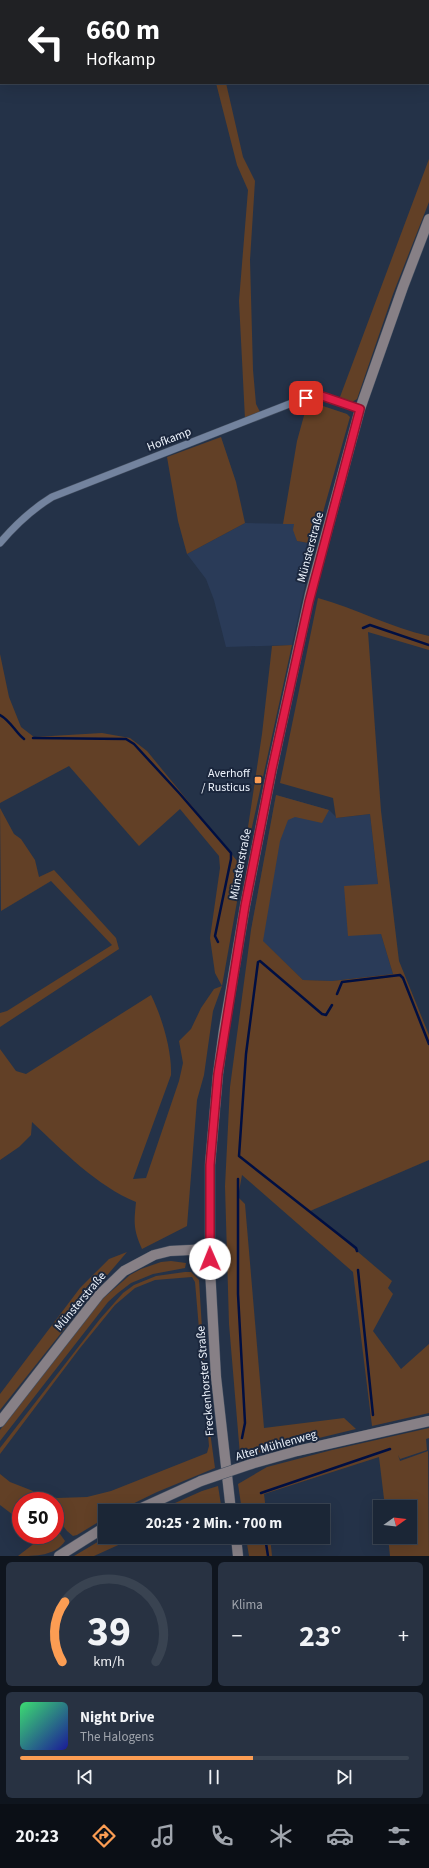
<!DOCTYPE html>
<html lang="de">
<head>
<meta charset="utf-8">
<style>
	:root { --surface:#1b2636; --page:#283242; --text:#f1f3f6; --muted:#a0a5ad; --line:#394351; --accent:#fc9d53 }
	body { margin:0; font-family:"Source Sans 3",sans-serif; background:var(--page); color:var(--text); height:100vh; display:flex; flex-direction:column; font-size:15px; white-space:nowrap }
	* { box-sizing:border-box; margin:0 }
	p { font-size:13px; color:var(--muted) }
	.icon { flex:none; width:22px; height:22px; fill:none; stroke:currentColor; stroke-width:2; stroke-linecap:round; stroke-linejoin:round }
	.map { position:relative; height:1556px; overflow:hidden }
	.sheet { display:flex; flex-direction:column; gap:6px; padding:6px; background:#0f151e; flex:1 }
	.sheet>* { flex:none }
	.guide { position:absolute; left:0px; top:0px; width:429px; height:84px; box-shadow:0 4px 16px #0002,0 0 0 1px var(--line); background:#202124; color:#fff; overflow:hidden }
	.needle { width:26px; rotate:75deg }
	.tools { position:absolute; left:373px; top:1500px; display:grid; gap:8px }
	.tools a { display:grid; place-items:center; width:44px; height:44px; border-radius:0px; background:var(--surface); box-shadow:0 4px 16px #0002,0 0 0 1px var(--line); font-size:20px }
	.speed { position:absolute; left:12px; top:1492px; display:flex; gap:8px; font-size:20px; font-weight:700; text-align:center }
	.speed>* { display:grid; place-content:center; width:52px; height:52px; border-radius:50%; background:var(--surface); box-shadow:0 4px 16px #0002,0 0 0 1px var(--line); line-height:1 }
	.speed .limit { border:6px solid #d22; background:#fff; color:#111 }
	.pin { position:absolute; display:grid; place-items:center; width:34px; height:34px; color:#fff; margin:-17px; border-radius:8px; box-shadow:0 2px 6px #0006 }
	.me { position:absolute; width:44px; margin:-22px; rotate:359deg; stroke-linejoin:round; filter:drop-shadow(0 0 3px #0008) }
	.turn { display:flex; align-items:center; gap:14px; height:84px; padding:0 20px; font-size:18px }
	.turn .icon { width:52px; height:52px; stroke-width:2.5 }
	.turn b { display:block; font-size:28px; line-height:34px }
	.big { font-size:30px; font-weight:700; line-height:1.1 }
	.sheet .widget { flex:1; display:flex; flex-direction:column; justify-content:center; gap:6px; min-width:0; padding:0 14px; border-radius:6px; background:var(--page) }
	.sheet .dial { align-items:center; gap:0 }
	.dial svg { height:104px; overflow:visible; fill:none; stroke:var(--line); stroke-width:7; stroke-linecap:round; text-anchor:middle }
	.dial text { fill:var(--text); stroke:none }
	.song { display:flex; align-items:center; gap:12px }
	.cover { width:48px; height:48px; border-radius:6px; background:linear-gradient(135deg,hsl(140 70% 55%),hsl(240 70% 35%)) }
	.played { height:4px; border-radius:2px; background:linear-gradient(90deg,var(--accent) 60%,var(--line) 60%) }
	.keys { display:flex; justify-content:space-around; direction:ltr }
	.heat { display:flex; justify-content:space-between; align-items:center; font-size:22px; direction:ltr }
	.sheet .tiles { flex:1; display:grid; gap:6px; grid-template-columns:1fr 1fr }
	.widget:last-child { grid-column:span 2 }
	.trip { position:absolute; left:98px; top:1504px; width:232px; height:40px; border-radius:0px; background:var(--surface); box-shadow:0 4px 16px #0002,0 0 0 1px var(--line); font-weight:700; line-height:40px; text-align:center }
	.menu { display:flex; height:64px; justify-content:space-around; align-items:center; background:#0b0f16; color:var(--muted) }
	.menu .icon { width:28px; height:28px }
	.menu .on { color:var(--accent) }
	.menu b { font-size:18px; color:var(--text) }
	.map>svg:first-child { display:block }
	.built { fill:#2a3b58 }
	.green { fill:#624026 }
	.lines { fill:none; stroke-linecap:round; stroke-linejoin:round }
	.stream { stroke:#000f42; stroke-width:2.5 }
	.street-casing { stroke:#434e60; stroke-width:8 }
	.secondary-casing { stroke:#434e60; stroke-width:11 }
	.street { stroke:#73839e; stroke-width:7 }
	.secondary { stroke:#878086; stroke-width:10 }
	.secondary-bridge-casing { stroke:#434e60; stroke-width:11; stroke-linecap:butt }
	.secondary-bridge { stroke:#878086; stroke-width:10 }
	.route-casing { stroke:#92132f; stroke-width:10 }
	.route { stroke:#e11d48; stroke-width:7 }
	.poi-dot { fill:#fc9d53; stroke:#1b273d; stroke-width:1.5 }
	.labels { text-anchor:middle; stroke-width:4; stroke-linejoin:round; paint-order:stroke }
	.street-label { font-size:12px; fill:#eef4fd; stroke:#1b273d }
	.poi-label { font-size:12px; fill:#eef4fd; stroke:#1b273d; text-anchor:end }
</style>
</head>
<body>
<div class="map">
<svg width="429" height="1556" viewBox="0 0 429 1556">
	<rect width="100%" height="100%" fill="#243248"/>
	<path class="built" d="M 245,523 L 294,524 L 297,541 L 314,544 L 292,645 L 226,647 L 214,600 L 206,579 L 187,554 Z
		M 276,795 L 329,810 L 337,818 L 370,814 L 378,884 L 381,934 L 393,974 L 332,981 L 303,980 L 251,930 Z"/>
	<path class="green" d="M 0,0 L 193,0 L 194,1 L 1,1 L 0,79 Z
		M 216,83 L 226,83 L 243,157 L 255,181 L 250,260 L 253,370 L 256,404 L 260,412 L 245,419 L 239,301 L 248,190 L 237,165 Z
		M 429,159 L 429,202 L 393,294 L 357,399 L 352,402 L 340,397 Z
		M 308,401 L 347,414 L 350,417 L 314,544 L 297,541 L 293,530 L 294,524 L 283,524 L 297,441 Z
		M 221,437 L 236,482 L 245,523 L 187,554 L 178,521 L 167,457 Z
		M 318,598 C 355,608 391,628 429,636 L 429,650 L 368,632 L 381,811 L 399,961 L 429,1035 L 429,1160 L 310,1211 L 392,1281 L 388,1288 L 393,1294 L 373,1331 L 401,1369 L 429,1344 L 429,1413 L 372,1426 L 353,1272 L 242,1175 L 238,1197 L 245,1204 L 264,1428 L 344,1418 L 356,1429 L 249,1455 L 240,1455 L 229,1324 L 225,1186 L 230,1087 L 251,930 L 276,795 L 329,810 L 322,823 L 295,817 L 288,820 L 280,841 L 263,941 L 303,980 L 332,981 L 393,974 L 381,934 L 348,936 L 344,886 L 378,884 L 370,814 L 336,818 L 333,798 L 280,783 Z
		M 292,645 L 243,868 L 222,986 L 213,1011 L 204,1075 L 197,1100 L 187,1226 L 142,1249 C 133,1229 134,1222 136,1202 C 97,1186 63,1151 32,1122 L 31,1135 L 19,1147 L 0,1160 L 0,1049 L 16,1071 L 26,1074 L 151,995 C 162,1017 172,1051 171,1075 L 133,1179 L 146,1178 L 179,1081 L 183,1063 L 179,1041 L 191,1029 L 201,1008 L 214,989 L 222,986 L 215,973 L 210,938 L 220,868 L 219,856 L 180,809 L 139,846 L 69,766 L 0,803 L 0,654 L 9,697 L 21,727 L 34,737 L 102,733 L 130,738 L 147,751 L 242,867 L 262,734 L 272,646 Z
		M 0,808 L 14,834 L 21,839 L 35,860 L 39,877 L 54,870 L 116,938 L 119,949 L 0,1027 L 0,1013 L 7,1011 L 112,945 L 51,881 L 1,911 Z
		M 127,1252 L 104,1279 L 0,1410 L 0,1394 L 80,1288 L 109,1259 Z
		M 171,1261 L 186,1263 L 185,1268 L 153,1274 L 131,1283 L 118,1293 L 108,1302 L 0,1441 L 0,1430 L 100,1301 L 130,1275 L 141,1269 L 161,1262 Z
		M 185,1272 L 191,1272 L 199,1280 L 207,1410 L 215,1468 L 157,1492 L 118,1511 L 105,1511 L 105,1518 L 77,1535 L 73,1536 L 67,1531 L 55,1515 L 55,1501 L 45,1501 L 42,1494 L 57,1498 L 87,1497 L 111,1491 L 207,1453 L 209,1446 L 195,1282 L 192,1277 L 155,1280 L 135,1288 L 115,1305 L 80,1348 L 0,1454 L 0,1448 L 100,1319 L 123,1293 L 134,1285 L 156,1276 Z
		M 429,1428 L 429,1438 L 426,1439 L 427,1450 L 400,1459 L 398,1455 L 400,1461 L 428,1451 L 429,1556 L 390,1556 L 388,1537 L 410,1537 L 410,1507 L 385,1507 L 379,1457 L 264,1494 L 266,1511 L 242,1511 L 238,1484 L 267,1467 L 332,1450 Z
		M 0,1474 L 10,1482 L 33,1491 L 31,1501 L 21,1501 L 21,1521 L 0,1505 Z
		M 218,1486 L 222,1511 L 218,1511 L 217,1506 L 203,1511 L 157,1511 L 202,1491 Z
		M 55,1531 L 58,1531 L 65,1541 C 55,1556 36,1556 18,1556 L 45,1535 L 55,1535 Z
		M 106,1537 L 136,1537 L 94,1556 L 74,1556 Z
		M 246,1537 L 270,1537 L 272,1556 L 249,1556 Z"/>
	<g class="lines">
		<path class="stream" d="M 363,628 L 370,625 L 429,645
			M 0,715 C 11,721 15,732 24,739
			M 33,738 L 126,739 L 134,744 L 180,794 L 231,853 L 231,859 L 215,936 L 218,942
			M 337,994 L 342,982 L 400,975 L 403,978 L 429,1044
			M 332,1005 L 326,1015 L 322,1014 L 260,961 L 258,962 L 246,1054 L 239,1156 L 356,1248 L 357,1251
			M 238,1179 L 238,1294 L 245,1423 L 242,1438
			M 358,1270 L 373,1415
			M 261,1493 L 390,1449
			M 258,1506 L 259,1511
			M 265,1537 L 268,1556"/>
		<defs>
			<path id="street" d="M 162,1 L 164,0
				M 0,69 L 1,68
				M 0,543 C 16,524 31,510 52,497 L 297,401 L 316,394 L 360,409"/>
			<path id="secondary" d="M 0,1422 L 99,1295 L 124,1271 L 154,1255 L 170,1251 L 210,1249
				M 251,1464 L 297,1451 L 429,1421
				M 135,1511 L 201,1481
				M 231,1511 L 216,1377 L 210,1269 L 210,1165 L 218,1074 L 224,1030 L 245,906 L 272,769 L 310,594 L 360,409 L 403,287 L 429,219
				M 236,1537 L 238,1556
				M 59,1556 L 105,1527"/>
		</defs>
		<use href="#street" class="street-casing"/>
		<use href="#secondary" class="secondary-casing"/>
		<use href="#street" class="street"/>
		<use href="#secondary" class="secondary"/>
		<defs>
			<path id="secondary-bridge" d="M 201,1481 L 251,1464"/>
		</defs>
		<use href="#secondary-bridge" class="secondary-bridge-casing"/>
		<use href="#secondary-bridge" class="secondary-bridge"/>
	</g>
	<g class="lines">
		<defs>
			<path id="route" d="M 210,1259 L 210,1165 L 218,1074 L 245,906 L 272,769 L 309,602 L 360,409 L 316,394 L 306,398"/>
		</defs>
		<use href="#route" class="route-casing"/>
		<use href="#route" class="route"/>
	</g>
	<rect class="poi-dot" x="254" y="776" width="8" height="8" rx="2"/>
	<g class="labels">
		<g class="street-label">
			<text transform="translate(169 439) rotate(-21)" y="4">Hofkamp</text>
			<text transform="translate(310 547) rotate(-75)" y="4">Münsterstraße</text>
			<text transform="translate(240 864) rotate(-79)" y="4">Münsterstraße</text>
			<text transform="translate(80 1301) rotate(-50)" y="4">Münsterstraße</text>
			<text transform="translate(205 1381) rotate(-95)" y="4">Freckenhorster Straße</text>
			<text transform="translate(276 1445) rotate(-16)" y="4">Alter Mühlenweg</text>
		</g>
		<g class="poi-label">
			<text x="250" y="777">Averhoff<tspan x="250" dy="14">/ Rusticus</tspan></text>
		</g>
	</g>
</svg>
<div class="tools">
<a><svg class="needle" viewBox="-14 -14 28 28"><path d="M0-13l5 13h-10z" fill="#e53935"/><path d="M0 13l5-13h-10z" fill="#a0a5ad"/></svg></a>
</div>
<div class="speed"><div class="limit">50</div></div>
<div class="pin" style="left:306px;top:398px;background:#d93025"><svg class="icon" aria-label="arrive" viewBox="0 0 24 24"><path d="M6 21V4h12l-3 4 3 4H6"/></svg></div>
<svg class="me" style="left:210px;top:1259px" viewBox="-20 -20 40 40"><circle r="19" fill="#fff"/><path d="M0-13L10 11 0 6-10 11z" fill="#e11d48"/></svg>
<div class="trip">20:25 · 2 Min. · 700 m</div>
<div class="guide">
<div class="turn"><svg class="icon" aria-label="left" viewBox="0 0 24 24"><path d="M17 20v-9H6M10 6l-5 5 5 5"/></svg><div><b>660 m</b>Hofkamp</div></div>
</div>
</div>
<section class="sheet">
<div class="tiles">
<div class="widget dial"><svg viewBox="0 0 100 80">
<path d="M14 69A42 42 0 1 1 86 69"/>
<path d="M14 69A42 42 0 0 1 16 23" stroke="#fc9d53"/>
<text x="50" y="56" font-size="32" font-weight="700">39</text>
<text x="50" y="72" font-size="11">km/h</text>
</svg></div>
<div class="widget"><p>Klima</p>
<div class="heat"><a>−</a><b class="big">23°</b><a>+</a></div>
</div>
<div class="widget">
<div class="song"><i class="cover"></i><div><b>Night Drive</b><p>The Halogens</p></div></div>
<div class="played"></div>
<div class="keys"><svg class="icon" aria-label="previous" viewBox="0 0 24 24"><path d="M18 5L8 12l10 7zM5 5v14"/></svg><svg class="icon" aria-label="pause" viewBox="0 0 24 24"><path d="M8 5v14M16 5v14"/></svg><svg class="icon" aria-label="next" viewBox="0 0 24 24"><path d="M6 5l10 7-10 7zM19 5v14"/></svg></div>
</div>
</div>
</section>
<nav class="menu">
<b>20:23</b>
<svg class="icon on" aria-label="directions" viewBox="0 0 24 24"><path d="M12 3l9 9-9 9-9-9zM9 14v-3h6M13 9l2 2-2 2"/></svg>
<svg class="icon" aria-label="music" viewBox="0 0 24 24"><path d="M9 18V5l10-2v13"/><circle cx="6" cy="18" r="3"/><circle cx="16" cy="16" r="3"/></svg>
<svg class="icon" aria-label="phone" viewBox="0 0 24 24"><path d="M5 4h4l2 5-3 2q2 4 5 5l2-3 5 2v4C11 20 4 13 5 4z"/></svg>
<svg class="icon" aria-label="climate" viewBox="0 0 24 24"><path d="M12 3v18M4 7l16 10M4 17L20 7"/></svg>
<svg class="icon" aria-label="car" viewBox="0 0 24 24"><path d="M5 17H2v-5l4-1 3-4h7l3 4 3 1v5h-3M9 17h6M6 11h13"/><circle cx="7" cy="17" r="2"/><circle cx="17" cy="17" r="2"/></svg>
<svg class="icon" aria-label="filters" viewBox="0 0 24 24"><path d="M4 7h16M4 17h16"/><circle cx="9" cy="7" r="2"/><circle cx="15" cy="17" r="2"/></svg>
</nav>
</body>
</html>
